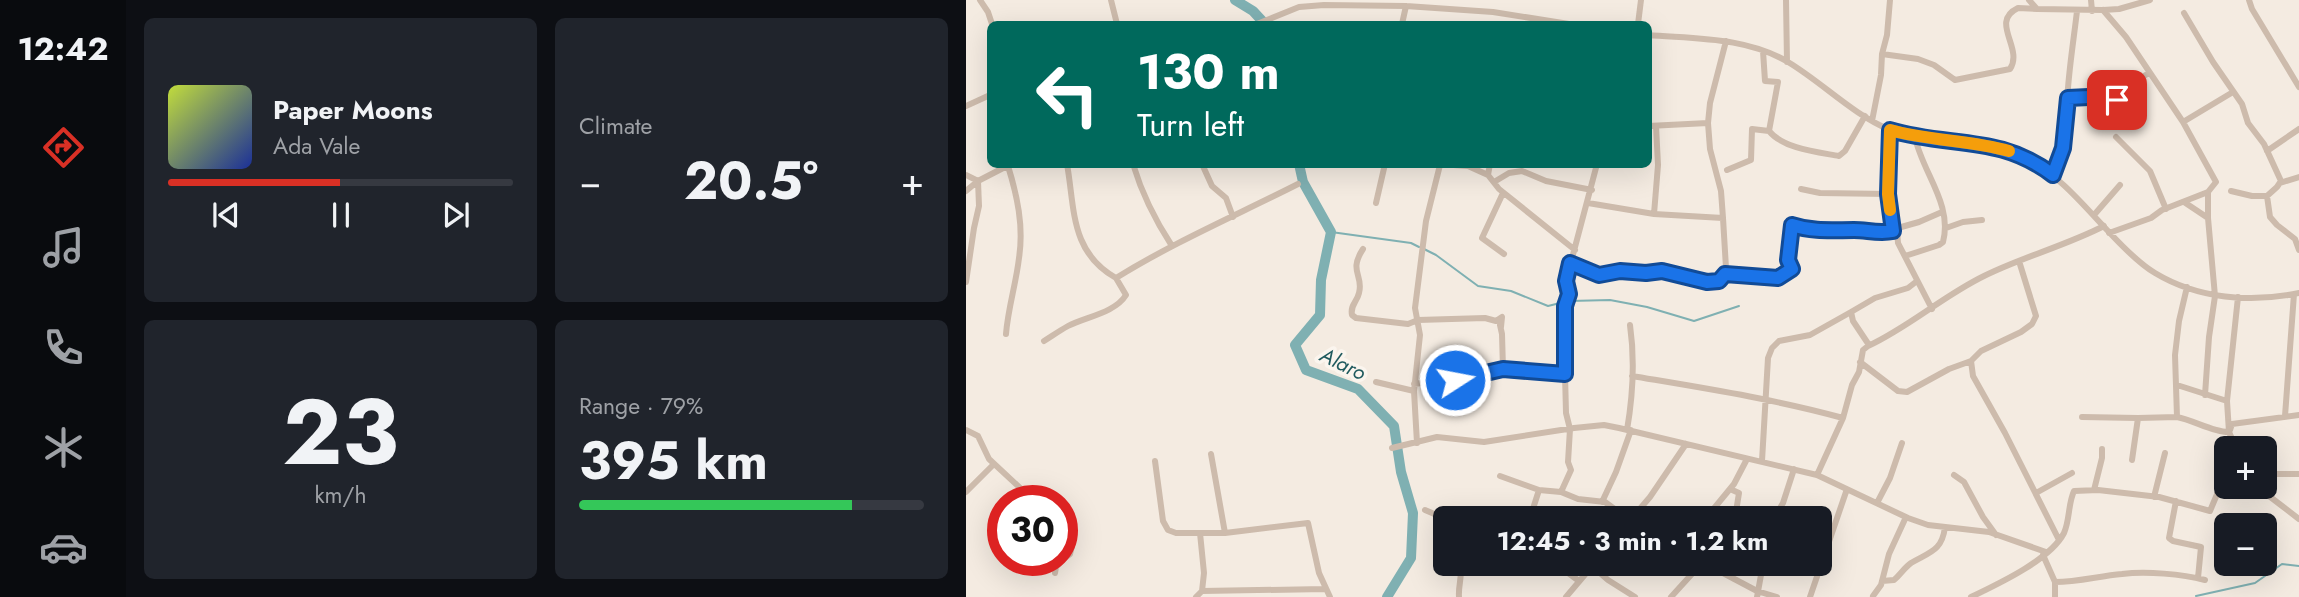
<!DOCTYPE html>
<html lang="en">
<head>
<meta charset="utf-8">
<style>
	:root { --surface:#171b24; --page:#20242c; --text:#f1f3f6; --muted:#9ea1a6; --line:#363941; --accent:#d93025 }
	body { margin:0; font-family:Jost,sans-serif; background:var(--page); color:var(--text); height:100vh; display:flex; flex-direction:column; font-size:26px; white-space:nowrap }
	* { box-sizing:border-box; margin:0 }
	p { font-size:23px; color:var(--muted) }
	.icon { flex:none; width:38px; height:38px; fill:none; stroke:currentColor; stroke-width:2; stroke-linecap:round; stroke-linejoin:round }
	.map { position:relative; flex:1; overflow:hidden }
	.sheet { display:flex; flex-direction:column; gap:18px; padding:18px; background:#0d0f14; width:840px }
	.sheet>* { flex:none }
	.hud { position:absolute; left:21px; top:21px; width:665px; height:147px; border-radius:10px; box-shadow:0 7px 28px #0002; background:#00695c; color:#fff; overflow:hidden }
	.buttons { position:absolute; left:1248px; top:436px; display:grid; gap:14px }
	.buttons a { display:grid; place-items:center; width:63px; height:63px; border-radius:10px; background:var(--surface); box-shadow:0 7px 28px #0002; font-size:35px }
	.speed { position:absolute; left:21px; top:485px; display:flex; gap:14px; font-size:35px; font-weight:700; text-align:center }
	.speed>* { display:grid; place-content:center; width:91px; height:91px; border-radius:50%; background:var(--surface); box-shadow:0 7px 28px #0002; line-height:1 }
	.speed .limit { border:10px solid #d22; background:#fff; color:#111 }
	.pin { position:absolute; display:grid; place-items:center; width:60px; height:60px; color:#fff; margin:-30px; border-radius:14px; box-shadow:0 4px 10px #0006 }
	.me { position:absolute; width:77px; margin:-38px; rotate:79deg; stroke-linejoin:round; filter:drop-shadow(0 0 5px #0008) }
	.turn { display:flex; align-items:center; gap:24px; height:147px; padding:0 35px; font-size:32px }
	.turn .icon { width:91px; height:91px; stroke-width:2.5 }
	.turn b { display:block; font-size:49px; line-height:60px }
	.big { font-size:52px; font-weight:700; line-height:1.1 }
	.sheet .card { flex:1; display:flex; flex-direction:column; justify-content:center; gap:10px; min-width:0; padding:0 24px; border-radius:10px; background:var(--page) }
	.sheet .dial { align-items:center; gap:0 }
	.dial b { font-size:91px; line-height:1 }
	.song { display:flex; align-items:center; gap:21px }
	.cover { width:84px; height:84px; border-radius:10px; background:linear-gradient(135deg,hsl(70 70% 55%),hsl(230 70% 35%)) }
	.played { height:7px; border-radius:4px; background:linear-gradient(90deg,var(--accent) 50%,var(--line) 50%) }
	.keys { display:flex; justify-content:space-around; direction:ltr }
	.heat { display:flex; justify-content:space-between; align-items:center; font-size:38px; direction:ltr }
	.charge { height:10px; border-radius:5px; background:linear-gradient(90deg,#34c759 79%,var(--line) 0) }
	.sheet .tiles { flex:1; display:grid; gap:18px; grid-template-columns:repeat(2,1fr) }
	.trip { position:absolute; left:467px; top:506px; width:399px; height:70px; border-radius:10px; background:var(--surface); box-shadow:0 7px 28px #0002; font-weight:700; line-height:70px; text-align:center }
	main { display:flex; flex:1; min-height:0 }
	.tabs { display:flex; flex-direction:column; width:126px; justify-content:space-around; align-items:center; background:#090b0e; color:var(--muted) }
	.tabs .icon { width:49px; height:49px }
	.tabs .selected { color:var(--accent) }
	.tabs b { font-size:32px; color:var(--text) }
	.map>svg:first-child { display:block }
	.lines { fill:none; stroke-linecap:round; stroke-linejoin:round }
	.stream { stroke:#7fb0b2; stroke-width:2 }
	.river { stroke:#7fb0b2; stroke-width:10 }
	.minor { stroke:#cdbbac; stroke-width:6 }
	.route-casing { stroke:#114b97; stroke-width:18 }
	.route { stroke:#1a73e8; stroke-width:12 }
	.slow { stroke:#f59e0b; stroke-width:12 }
	.labels { text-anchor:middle; stroke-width:7; stroke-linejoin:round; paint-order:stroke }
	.water-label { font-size:21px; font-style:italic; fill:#1f5a5e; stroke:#fbf5ee }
</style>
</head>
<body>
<main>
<nav class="tabs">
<b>12:42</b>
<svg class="icon selected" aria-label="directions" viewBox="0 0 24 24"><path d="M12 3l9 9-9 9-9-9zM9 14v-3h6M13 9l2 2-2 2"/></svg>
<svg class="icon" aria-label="music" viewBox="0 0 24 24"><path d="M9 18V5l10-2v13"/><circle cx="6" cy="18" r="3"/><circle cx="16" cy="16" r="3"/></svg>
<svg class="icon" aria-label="phone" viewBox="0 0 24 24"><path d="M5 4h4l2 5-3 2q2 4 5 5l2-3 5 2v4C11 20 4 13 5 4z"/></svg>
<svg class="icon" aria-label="climate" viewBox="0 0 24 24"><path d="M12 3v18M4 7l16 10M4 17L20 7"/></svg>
<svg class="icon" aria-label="car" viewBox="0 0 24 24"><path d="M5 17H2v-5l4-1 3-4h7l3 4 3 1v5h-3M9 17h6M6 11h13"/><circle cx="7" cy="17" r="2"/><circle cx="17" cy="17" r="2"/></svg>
</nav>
<section class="sheet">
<div class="tiles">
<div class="card">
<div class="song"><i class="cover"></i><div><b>Paper Moons</b><p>Ada Vale</p></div></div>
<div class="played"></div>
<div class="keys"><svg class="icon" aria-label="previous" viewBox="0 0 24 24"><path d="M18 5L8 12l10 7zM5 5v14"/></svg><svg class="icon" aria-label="pause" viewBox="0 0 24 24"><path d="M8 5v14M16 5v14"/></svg><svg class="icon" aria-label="next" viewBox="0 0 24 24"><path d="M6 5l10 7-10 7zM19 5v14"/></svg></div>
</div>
<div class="card"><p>Climate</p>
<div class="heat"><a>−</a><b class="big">20.5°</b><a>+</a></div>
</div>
<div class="card dial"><b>23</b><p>km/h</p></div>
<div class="card"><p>Range · 79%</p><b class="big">395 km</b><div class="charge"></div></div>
</div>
</section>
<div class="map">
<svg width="1333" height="597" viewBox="0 0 1333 597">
	<rect width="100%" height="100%" fill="#f4ebe1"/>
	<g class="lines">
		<path class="stream" d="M 365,232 L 445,243 L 453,247
			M 458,249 L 470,255 L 512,286 L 545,291 L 582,306 L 598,302
			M 604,301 L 644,300 L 681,307 L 728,321 L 773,306
			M 1230,596 L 1289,583 L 1316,564 L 1333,566"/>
		<path class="river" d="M 269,0 L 287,11 L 299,24
			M 333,164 L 337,182 L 365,232 L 355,280 L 354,315 L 329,345 L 340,370 L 392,389 L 428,426 L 435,472 L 447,513 L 445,558 L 421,597"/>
		<path class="minor" d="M 14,0 L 22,12 L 26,24
			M 145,0 L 151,24
			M 820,0 L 821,62
			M 1063,0 L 1071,9 L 1137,10 L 1153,9 L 1184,0
			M 1125,0 L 1126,11
			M 1283,0 L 1286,9 L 1333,87
			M 1137,10 L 1160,37 L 1217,122 L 1250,182 L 1242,192 L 1196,210 L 1185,218 L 1143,233
			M 1218,13 L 1247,62 L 1276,104 L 1282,123 L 1298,144 L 1315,181 L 1311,187 L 1301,196 L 1286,196 L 1265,191
			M 291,24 L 333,7 L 358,5 L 440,6 L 527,12 L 603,24
			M 436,24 L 440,6
			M 672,24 L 675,0
			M 682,35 C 730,39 780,37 822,62 C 857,83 886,114 924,130 C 968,148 1020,136 1063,160 C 1094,176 1118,206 1142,231 C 1155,245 1172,263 1189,273 C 1232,299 1285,303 1333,293
			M 797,51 L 799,81 L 812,82 L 803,131 C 818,149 851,152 873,156 L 879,151 L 899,116
			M 916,54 L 952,59 L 968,65 L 989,80 L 1044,69 C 1058,48 1023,22 1052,8 L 1071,9
			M 1144,96 L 1160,110
			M 1102,98 L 1142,97 L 1183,73
			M 0,106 L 24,95
			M 906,121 L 915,75 L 916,54 L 921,35 L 924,0
			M 1217,122 L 1267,92
			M 682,126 L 742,123
			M 924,130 L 922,194 L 927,231
			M 1150,137 L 1184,171 L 1200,209
			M 1301,151 L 1333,129
			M 101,164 C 109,209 104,252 150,278 C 208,242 271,215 332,184
			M 167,164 C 176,194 189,220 206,246
			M 236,164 L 246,186 L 260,198 L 267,217
			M 473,164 L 502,166 L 522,175 L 533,189 L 609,250
			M 761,170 L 785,160 L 786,129 L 803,131
			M 0,175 L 12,181 L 13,206 L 8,228 L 0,282
			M 522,175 L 524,164
			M 1087,175 C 1100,147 1100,119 1102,88 C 1104,62 1108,37 1111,11
			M 528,182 L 543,173 L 556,171 L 580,181 L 626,190
			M 1314,183 L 1333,177
			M 835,189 L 854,193 L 922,194
			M 0,191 L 12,181 L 43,165
			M 1242,192 L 1242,218
			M 537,193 L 516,238 L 538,254
			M 1301,196 L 1304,217 L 1311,225 L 1329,239 L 1333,250
			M 1218,202 L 1242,218 L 1249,296 L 1243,337 L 1239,395
			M 410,203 L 419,164
			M 622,203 L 688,214 L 757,218
			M 688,214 L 692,165 L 690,126
			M 1128,215 L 1154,185
			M 980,228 L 997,222 L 1016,220
			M 931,230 L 932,243 L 966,309
			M 397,249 C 382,272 398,275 393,293 C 391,302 384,305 386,315 L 390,318 L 442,324 L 452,320 L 519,318 L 530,321 L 536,317 L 535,327
			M 939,256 L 973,245 L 977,242 C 987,204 956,172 949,137
			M 604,263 L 633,275 L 654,271 L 679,273 L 697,271 L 742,282 L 749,282 L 756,278 L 760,268 L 757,218 L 755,191 L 744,149 L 742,123 L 744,103 L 760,41
			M 759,274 L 812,278 L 826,269 L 822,260 L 826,225 L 849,230 L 892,230 L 914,233 L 953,222 L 976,212
			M 1221,287 L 1213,321 L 1209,355 L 1211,417 C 1227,420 1249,433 1263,432
			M 534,325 L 536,334 L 537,369
			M 40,334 C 42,308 50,284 53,258 C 58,226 51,195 42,166
			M 78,341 C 86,336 93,331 102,326 C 119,317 149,313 160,295 L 150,278
			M 903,345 L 887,321 L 885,312 L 909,298 L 942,288 L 951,281
			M 1005,361 L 1007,376 L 1039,433 L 1093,540
			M 894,362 L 932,391 L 941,392 L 983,369 L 1005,361 L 1015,351 L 1055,332 L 1066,324 L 1070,316 L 1053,261
			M 666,376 C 737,388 808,399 877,418
			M 410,382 L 448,391
			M 448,384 L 515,375 L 537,369 L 599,374
			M 1211,385 L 1261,401 L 1263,432 L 1270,448
			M 1261,401 L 1272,297
			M 1319,416 L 1328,294
			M 1116,417 L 1172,418
			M 0,430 L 12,436 L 23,459 L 67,500
			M 661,430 C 667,395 669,360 664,325
			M 1264,430 L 1266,424 L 1333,415
			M 451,443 L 448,391 L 454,335 L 449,308 L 460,221 L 474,165
			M 426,448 L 471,437 L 518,442 L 608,428 L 638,425 L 653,428 L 851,475 L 942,518 L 962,525 L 1023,532 L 1080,552
			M 245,454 L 259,533
			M 1166,460 L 1172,418 L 1211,417
			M 189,461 L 197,521 L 202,530 L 210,533 L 259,533 L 342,523 L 353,573 L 364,597
			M 796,461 L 802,358 L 806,348 L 813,341 L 844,335 L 885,312
			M 1298,471 L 1304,474 L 1333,474
			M 851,475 L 877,418 L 886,385 L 893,372 L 897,350 L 902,346 C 943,327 977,296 1018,276 C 1056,257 1099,246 1138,226
			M 988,475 L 998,482 L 1017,517 L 1030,535
			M 534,476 L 573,490
			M 1290,486 L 1333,519
			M 764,489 L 773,493 L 769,518
			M 1128,490 L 1136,458 L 1136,449
			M 0,492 L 28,464
			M 595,492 L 605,470 L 602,462 L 604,429 L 600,413 L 599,374 L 599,306 L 603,294 L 600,281 L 631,164
			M 1070,493 L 1106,473
			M 1188,497 L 1199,453
			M 1210,501 L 1203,538 L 1207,541 L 1235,547 L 1232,578
			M 636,502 L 650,472 L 665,430
			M 911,503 L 924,478 L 936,443
			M 459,510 L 480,519
			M 564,518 L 573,490 L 595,492 L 612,499 L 639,502 L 661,518
			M 666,518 L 684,497 L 720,444
			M 740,518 L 768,484 L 781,459
			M 808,518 L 817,503 L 828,469
			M 96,528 L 107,542 L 104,554 L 96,560
			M 234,533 L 238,573 L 236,591
			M 1077,555 L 1089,582 L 1089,597
			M 590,564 L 613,581
			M 740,564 L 791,591 L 811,597
			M 626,566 L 642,580 L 669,597
			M 89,573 L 90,567 L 96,560
			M 916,581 L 928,580 C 935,574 938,568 945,563 C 964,552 976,551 979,527
			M 1089,582 C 1112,582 1133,576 1156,574 C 1180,571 1216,574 1239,580
			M 907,596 L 915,585 L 923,554 L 940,517
			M 230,597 L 236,591 L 359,589
			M 493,597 C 492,585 497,575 494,564
			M 600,597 L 628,564
			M 705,597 L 735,564
			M 791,597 L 797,564
			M 844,597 L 881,489
			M 1005,597 C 1032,584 1084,560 1098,533 C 1104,519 1102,504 1108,491 L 1132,490 L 1193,497 L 1244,511 L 1260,473"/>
	</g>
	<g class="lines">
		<defs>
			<path id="route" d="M 489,380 L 537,369 L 599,374 L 599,306 L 603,294 L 600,281 L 604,263 L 633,275 L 654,271 L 680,273 L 696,271 L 741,282 L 753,281 L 759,274 L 812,278 L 826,269 L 822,260 L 826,225 C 847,232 866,230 888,230 C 901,230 913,234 927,231 L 922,194 L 924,130 C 984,148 1033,134 1087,175 L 1097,148 L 1102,98 L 1144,96 L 1151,100"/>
		</defs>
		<use href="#route" class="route-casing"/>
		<use href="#route" class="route"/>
		<path class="slow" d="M 924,210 L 922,194 L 924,130 C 963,141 1004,140 1043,151"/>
	</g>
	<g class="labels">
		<g class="water-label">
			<text transform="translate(377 364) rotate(26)" y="7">Alaro</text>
		</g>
	</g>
</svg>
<div class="buttons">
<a>+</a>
<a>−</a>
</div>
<div class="speed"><div class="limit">30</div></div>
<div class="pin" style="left:1151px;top:100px;background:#d93025"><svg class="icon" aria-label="arrive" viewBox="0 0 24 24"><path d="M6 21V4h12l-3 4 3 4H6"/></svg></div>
<svg class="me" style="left:489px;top:380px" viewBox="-20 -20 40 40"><circle r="17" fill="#1a73e8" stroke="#fff" stroke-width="3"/><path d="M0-11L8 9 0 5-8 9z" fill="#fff"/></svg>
<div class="trip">12:45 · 3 min · 1.2 km</div>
<div class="hud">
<div class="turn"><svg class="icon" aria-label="left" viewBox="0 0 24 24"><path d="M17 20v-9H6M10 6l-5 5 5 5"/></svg><div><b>130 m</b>Turn left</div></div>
</div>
</div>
</main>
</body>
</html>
